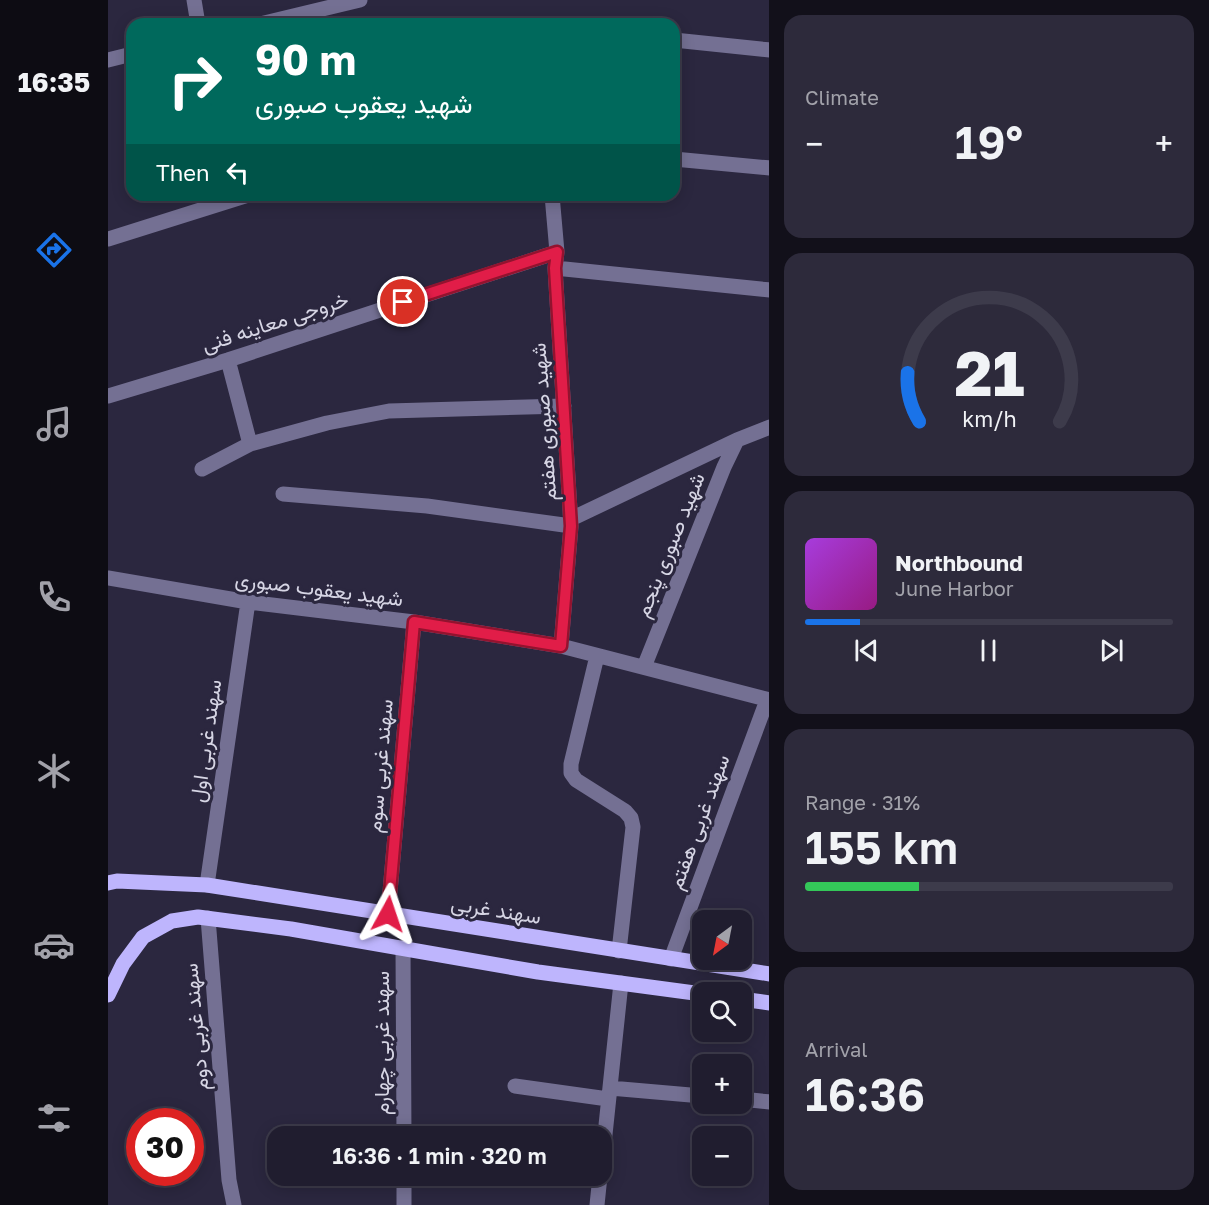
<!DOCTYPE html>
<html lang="en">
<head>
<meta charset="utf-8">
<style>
	:root { --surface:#201d2f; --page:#2d2a3b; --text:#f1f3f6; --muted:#a2a2aa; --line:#3d3b4b; --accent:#1a73e8 }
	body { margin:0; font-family:"Golos Text",Vazirmatn,sans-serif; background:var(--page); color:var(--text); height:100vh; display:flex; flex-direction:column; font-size:22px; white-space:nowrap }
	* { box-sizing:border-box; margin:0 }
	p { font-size:20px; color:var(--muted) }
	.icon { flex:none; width:33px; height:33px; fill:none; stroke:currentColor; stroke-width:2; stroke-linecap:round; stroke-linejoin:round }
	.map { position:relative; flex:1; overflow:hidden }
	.panel { display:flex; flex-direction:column; gap:15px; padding:15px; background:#12101a; width:440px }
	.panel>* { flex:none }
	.banner { position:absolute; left:18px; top:18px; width:554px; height:183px; border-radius:18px; box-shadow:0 3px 15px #0003,0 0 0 2px var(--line); background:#00695c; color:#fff; overflow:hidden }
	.needle { width:39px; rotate:212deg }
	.buttons { position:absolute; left:584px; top:910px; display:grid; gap:12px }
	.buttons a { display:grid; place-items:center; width:60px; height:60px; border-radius:12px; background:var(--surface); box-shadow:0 3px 15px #0003,0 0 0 2px var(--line); font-size:30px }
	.speed { position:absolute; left:18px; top:1108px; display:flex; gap:12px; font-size:30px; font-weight:700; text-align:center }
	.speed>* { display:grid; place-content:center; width:78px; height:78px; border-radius:50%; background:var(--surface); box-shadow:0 3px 15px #0003,0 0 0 2px var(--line); line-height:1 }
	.speed .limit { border:9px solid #d22; background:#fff; color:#111 }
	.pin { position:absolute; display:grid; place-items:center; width:51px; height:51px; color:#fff; margin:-26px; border:3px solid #fff; border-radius:50%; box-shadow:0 2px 6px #0007 }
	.me { position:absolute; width:66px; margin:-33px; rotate:5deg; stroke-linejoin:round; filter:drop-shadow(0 0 4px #0008) }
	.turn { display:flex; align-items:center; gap:21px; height:126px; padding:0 30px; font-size:27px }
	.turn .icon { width:78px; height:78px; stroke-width:2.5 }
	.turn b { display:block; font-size:42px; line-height:51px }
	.then { display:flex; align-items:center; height:57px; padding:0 30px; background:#0003; gap:12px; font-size:22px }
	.big { font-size:45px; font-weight:600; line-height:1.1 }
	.panel .widget { flex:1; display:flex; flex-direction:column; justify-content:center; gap:9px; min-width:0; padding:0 21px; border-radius:18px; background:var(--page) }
	.panel .dial { align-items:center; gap:0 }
	.dial svg { height:156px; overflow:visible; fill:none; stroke:var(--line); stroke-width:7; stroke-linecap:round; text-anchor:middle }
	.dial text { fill:var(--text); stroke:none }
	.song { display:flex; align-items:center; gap:18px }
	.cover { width:72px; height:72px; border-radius:9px; background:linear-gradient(135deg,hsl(280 70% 55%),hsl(310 70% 35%)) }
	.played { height:6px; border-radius:3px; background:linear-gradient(90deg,var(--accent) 15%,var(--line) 15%) }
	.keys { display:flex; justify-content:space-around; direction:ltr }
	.heat { display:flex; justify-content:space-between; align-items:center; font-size:33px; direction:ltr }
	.charge { height:9px; border-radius:4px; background:linear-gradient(90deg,#34c759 31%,var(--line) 0) }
	.trip { position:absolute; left:159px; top:1126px; width:345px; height:60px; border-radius:18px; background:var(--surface); box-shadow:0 3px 15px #0003,0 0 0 2px var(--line); font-weight:600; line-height:60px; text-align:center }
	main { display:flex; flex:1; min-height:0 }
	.dock { display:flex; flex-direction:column; width:108px; justify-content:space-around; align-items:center; background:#0d0c13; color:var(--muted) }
	.dock .icon { width:42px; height:42px }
	.dock .on { color:var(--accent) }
	.dock b { font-size:27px; color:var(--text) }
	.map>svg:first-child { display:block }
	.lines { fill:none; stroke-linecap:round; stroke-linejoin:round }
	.minor { stroke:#747093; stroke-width:15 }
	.major { stroke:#beb5fd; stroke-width:15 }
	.route-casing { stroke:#92132f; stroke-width:15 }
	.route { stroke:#e11d48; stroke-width:10 }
	.labels { text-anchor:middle; stroke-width:6; stroke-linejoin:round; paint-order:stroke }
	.street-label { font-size:21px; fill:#d6d5e4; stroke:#2b273f }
</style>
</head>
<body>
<main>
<nav class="dock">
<b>16:35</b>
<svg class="icon on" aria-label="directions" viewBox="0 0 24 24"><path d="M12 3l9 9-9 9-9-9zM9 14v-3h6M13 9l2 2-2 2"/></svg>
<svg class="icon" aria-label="music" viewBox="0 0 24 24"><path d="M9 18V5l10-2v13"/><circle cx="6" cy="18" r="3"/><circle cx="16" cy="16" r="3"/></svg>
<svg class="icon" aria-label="phone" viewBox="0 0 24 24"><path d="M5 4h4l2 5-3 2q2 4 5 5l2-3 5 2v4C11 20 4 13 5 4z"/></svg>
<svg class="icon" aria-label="climate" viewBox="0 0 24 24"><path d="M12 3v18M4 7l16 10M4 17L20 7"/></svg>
<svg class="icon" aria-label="car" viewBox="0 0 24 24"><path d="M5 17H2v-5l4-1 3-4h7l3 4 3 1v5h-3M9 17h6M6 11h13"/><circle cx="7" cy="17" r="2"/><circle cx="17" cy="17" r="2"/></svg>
<svg class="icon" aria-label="filters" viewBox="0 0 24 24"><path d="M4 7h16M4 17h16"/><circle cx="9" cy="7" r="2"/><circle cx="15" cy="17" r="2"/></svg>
</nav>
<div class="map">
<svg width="662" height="1205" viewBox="0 0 662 1205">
	<rect width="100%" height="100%" fill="#2b273f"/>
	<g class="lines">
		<path class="minor" d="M 86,0 L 90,24
			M 152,24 L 252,0
			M 566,40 L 662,50
			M 0,60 L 24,54
			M 566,159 L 662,168
			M 444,195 L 449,252 L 447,268 L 463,526 L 453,646
			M 0,239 L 140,195
			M 447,268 L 662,290
			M 0,396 L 120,360 L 449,252
			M 142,444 L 219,423 L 281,411 L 456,406
			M 94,469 L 142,444 L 120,360
			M 175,494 L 319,506 L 463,526
			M 463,519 L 629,440 L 662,427
			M 0,578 L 140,602 L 306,622 L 453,646 L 662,700
			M 489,656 L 463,764 L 463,773 L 468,780 L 517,811 L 523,818 L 525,827 L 511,951
			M 536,667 L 616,467 L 629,440
			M 99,885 L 140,602
			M 280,914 L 306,622
			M 100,918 L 121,1180 L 126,1205
			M 295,948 L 296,1137
			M 563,959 L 659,700
			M 407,1086 L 500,1099
			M 502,1088 L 594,1096
			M 633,1099 L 662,1102
			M 494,1163 L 513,983
			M 296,1176 L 296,1205
			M 489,1205 L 492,1176"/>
		<path class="major" d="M 0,883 L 9,881 L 99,885 L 662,974
			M 0,995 L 15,964 L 35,937 L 64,921 L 90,917 L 183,929 L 430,972 L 594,994
			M 633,999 L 662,1003"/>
	</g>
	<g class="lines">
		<defs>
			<path id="route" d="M 280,914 L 306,622 L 453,646 L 463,526 L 447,268 L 449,252 L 295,302"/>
		</defs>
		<use href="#route" class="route-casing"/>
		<use href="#route" class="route"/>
	</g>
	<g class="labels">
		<g class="street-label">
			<text transform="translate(167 322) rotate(-18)" y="7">خروجی معاینه فنی</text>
			<text transform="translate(436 422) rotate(-94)" y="7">شهید صبوری هفتم</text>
			<text transform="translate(562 545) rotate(-68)" y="7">شهید صبوری پنجم</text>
			<text transform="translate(211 589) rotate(7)" y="7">شهید یعقوب صبوری</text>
			<text transform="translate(98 741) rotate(-82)" y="7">سهند غربی اول</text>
			<text transform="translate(272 766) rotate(-85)" y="7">سهند غربی سوم</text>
			<text transform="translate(591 822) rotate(-70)" y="7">سهند غربی هفتم</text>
			<text transform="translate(388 910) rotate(9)" y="7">سهند غربی</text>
			<text transform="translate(88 1027) rotate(-95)" y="7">سهند غربی دوم</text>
			<text transform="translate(274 1043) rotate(-90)" y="7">سهند غربی چهارم</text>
		</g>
	</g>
</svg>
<div class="buttons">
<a><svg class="needle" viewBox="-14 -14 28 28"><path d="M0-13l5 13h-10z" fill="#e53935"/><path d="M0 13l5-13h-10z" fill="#a2a2aa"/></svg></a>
<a><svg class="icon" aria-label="search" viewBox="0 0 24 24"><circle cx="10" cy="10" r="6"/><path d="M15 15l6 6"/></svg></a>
<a>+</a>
<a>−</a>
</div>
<div class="speed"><div class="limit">30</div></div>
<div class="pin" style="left:295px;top:302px;background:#d93025"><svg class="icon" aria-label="arrive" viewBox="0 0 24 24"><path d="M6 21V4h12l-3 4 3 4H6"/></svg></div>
<svg class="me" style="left:280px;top:914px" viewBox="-20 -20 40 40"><path d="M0-17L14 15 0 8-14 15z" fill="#e11d48" stroke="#fff" stroke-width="4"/></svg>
<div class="trip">16:36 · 1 min · 320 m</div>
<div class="banner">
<div class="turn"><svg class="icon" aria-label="right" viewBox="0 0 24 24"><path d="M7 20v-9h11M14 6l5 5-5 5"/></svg><div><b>90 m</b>شهید یعقوب صبوری</div></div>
<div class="then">Then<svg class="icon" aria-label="left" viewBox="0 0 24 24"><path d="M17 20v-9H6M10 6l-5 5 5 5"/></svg></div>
</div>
</div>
<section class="panel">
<div class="widget"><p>Climate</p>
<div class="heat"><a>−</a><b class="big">19°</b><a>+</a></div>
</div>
<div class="widget dial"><svg viewBox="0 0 100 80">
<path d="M14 69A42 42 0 1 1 86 69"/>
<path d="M14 69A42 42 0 0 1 8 44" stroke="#1a73e8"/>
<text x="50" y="56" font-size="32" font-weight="700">21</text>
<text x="50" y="72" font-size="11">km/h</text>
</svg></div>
<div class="widget">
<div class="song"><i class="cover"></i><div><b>Northbound</b><p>June Harbor</p></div></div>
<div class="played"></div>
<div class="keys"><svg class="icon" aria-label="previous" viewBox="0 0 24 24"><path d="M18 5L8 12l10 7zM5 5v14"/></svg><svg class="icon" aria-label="pause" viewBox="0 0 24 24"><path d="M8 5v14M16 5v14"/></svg><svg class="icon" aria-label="next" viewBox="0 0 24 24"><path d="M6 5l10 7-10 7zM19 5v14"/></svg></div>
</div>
<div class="widget"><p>Range · 31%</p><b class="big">155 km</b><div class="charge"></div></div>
<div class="widget"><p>Arrival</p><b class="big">16:36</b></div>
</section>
</main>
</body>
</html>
